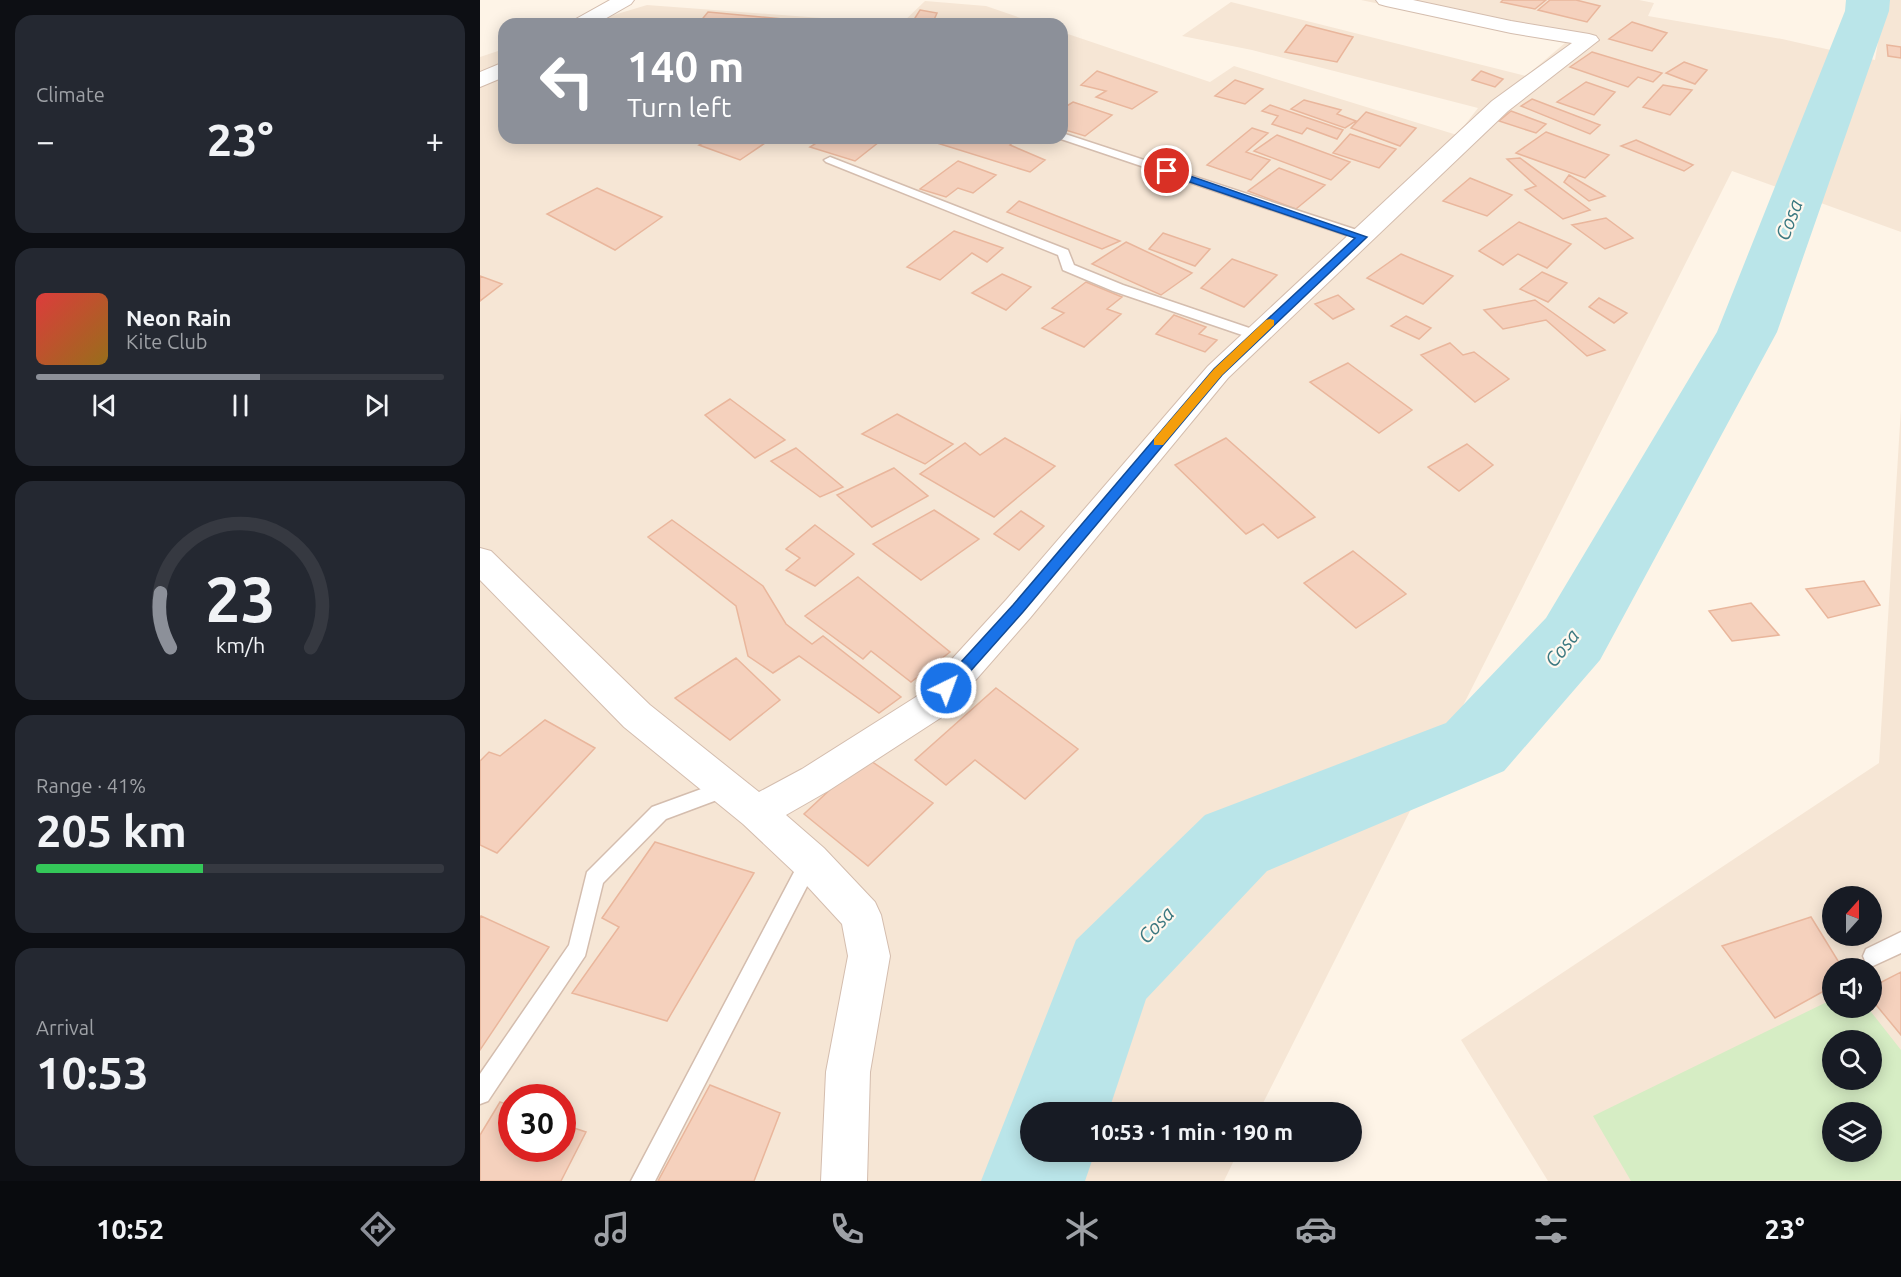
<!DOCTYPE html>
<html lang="en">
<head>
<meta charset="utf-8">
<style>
	:root { --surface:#171b24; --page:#242831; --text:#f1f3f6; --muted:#9ea1a6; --line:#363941; --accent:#8c9099 }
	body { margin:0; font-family:Ubuntu,sans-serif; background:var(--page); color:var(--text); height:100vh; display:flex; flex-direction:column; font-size:22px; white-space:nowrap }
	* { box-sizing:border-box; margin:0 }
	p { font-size:20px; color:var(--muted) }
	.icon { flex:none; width:33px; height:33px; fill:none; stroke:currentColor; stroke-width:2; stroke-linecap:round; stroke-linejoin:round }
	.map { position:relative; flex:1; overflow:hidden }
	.panel { display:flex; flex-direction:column; gap:15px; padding:15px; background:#0d0f14; width:480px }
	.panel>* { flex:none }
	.guide { position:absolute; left:18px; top:18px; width:570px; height:126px; border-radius:18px; box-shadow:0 3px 15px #0003; background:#8c9099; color:#fff; overflow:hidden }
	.needle { width:39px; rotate:21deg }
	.tools { position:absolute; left:1342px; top:886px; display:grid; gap:12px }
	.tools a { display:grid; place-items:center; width:60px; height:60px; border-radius:50%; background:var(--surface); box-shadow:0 3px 15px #0003; font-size:30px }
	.speed { position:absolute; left:18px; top:1084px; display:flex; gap:12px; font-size:30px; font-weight:700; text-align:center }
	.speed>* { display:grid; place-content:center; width:78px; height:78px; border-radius:50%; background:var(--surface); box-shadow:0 3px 15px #0003; line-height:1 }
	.speed .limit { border:9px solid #d22; background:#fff; color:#111 }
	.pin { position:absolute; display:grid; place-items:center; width:51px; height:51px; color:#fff; margin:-26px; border:3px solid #fff; border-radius:50%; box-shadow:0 2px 6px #0007 }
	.me { position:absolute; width:66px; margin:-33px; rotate:42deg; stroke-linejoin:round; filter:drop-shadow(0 0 4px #0008) }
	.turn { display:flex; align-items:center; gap:21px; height:126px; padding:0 30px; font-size:27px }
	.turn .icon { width:78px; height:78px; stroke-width:2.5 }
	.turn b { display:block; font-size:42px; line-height:51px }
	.big { font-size:45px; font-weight:700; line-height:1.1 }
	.panel .card { flex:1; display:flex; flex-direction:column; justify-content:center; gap:9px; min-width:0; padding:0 21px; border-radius:18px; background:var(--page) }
	.panel .dial { align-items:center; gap:0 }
	.dial svg { height:156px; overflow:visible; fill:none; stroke:var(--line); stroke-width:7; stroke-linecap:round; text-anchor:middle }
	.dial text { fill:var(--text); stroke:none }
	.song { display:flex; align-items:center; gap:18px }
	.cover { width:72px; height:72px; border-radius:9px; background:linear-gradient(135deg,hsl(0 70% 55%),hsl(40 70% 35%)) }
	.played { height:6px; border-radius:3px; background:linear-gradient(90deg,var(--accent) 55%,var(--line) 55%) }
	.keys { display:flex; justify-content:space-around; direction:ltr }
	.heat { display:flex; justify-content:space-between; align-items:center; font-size:33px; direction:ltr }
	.charge { height:9px; border-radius:4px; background:linear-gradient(90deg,#34c759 41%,var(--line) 0) }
	.trip { position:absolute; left:540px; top:1102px; width:342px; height:60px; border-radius:30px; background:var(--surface); box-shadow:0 3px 15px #0003; font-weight:700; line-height:60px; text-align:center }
	.dock { display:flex; height:96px; justify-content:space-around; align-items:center; background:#090b0e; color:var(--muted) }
	.dock .icon { width:42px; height:42px }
	.dock .active { color:var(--accent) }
	.dock b { font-size:27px; color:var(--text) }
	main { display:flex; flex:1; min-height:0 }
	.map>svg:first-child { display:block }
	.residential { fill:#f6e6d5; fill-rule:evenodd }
	.green { fill:#d6edc4; fill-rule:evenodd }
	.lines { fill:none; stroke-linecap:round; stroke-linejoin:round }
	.river { fill:#bae5e9; fill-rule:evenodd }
	.building { fill:#f5d1bd; stroke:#e9b69c; stroke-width:1.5 }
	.service-casing { stroke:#d4bdae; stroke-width:3 }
	.minor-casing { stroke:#d4bdae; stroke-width:2 }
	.service { fill:#fff; fill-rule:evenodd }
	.minor { fill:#fff; fill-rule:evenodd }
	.route { fill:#1a73e8; stroke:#114b97; stroke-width:1.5 }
	.slow { fill:#f59e0b }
	.labels { text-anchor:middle; stroke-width:4.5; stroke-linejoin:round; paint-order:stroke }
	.water-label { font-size:20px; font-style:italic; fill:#3b7880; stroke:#fff8ef }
</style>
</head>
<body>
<main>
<section class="panel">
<div class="card"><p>Climate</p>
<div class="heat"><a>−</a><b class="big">23°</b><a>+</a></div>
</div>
<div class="card">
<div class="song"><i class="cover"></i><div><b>Neon Rain</b><p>Kite Club</p></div></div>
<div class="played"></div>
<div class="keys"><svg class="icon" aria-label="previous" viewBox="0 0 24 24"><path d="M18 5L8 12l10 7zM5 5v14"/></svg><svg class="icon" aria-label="pause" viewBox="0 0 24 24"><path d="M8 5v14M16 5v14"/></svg><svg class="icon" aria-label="next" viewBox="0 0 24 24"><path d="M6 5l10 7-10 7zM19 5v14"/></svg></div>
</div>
<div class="card dial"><svg viewBox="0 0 100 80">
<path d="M14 69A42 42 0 1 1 86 69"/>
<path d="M14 69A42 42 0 0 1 9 41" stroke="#8c9099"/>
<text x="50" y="56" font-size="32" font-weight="700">23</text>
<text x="50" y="72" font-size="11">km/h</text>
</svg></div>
<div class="card"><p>Range · 41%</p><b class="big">205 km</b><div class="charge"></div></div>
<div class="card"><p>Arrival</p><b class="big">10:53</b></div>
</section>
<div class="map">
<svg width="1421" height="1181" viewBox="0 0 1421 1181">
	<rect width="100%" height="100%" fill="#fef4e7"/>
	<path class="residential" d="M 881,0 L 1159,0 L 1174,3 L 1168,16 L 1302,39 L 1395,60 L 1405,0 L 1421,0 L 1421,232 L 1252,171 L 778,1113 L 550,1113 L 550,1152 L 758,1152 L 744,1181 L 0,1181 L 0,57 L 24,49 L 24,138 L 582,138 L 582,32 L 730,82 L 754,66 L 977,135 L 998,108 L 772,50 L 702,36 L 751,2 L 1046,76 L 1085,43 ZM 32,1098 L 82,1098 L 82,1149 L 32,1149 Z
		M 445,1 L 506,6 L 558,24 L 104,24 L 167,5 L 421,24 Z
		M 1421,408 L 1421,1181 L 1068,1181 L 981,1040 L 1399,763 ZM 1353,897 L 1392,897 L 1392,936 L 1353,936 ZM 1353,969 L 1392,969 L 1392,1008 L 1353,1008 ZM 1353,1041 L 1392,1041 L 1392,1080 L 1353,1080 ZM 1353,1113 L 1392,1113 L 1392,1152 L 1353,1152 Z"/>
	<path class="green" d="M 1353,999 L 1353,1008 L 1388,1008 L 1421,1050 L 1421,1180 L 1151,1181 L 1113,1116 ZM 1353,1041 L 1392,1041 L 1392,1080 L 1353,1080 ZM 1353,1113 L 1392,1113 L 1392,1152 L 1353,1152 Z"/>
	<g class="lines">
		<path class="river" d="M 1366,0 L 1410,0 L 1409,11 L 1297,332 L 1120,660 L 1024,771 L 787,871 L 666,999 L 628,1113 L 550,1113 L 550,1152 L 615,1152 L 605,1181 L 501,1181 L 596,940 L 725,815 L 966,723 L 1066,618 L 1237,332 L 1365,11 Z"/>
	</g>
	<path class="building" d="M 1023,0 L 1066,0 L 1055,9 L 1021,2 Z
		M 1070,0 L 1096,0 L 1120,6 L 1107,22 L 1058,10 Z
		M 440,10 L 457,13 L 453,22 L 433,21 Z
		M 228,12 L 304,19 L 299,24 L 219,23 Z
		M 1152,22 L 1187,33 L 1172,51 L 1129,39 Z
		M 826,25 L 873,37 L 857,62 L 805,52 Z
		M 1407,45 L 1421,47 L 1421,58 L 1408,56 Z
		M 1112,52 L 1182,73 L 1173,82 L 1158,77 L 1148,87 L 1090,67 Z
		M 1204,62 L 1227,70 L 1215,84 L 1186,73 Z
		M 617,71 L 677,92 L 652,109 L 616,97 L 626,91 L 601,85 Z
		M 1001,71 L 1023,79 L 1015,87 L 992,80 Z
		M 755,80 L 783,89 L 765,104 L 735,96 Z
		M 1106,82 L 1135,92 L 1114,115 L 1077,102 Z
		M 1183,85 L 1212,90 L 1190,115 L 1163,107 Z
		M 1052,99 L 1120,125 L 1110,134 L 1041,106 Z
		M 824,100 L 861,110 L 857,114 L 876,121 L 865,128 L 811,109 Z
		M 593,102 L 632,115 L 605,136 L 582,129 L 582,109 Z
		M 790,105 L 863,130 L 857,139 L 827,128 L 822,134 L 792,124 L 798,116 L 782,111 Z
		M 1031,111 L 1066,124 L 1056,133 L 1019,121 Z
		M 886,112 L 936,128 L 920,146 L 871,128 Z
		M 772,128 L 788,133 L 766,152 L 790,160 L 771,180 L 727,165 Z
		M 1066,132 L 1129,155 L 1105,178 L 1036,153 Z
		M 870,134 L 916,149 L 899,168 L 853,153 Z
		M 797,135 L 870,162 L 851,180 L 774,151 Z
		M 232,138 L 287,138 L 291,139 L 260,160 L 219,145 Z
		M 344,138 L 404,138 L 375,161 L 330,147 Z
		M 441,138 L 539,138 L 530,145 L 565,160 L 550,172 Z
		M 1156,140 L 1213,165 L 1204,171 L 1141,146 Z
		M 1040,158 L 1110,210 L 1083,219 L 1045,190 L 1056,186 L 1027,159 Z
		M 478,161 L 516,175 L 493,193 L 478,188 L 466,197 L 440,189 Z
		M 799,168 L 845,185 L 816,209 L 768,191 Z
		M 1089,175 L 1125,196 L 1109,201 L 1084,182 Z
		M 990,178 L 1032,195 L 1007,216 L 963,201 Z
		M 117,188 L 182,217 L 135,250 L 67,214 Z
		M 539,201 L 640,241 L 622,249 L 527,212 Z
		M 1126,218 L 1153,238 L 1125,249 L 1092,225 Z
		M 1039,222 L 1091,244 L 1067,268 L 1038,254 L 1023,265 L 999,251 Z
		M 474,231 L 523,248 L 507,262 L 492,253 L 460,280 L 427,267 Z
		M 683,233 L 730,249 L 715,266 L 669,249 Z
		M 646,242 L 712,273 L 681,295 L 612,264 Z
		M 921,254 L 973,276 L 943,304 L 887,278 Z
		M 752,259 L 797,275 L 764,307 L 721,288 Z
		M 1062,272 L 1087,283 L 1068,302 L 1040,289 Z
		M 522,274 L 551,287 L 526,310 L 492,293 Z
		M 0,276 L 22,284 L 0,301 Z
		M 606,282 L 642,297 L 627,309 L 641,314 L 604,347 L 562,328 L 584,313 L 572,308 Z
		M 858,295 L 874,309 L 853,319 L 835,304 Z
		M 1119,298 L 1147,313 L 1134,323 L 1109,307 Z
		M 1055,300 L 1125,350 L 1107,356 L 1066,320 L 1023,329 L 1004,310 Z
		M 694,315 L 726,327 L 719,334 L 737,340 L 725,352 L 676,334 Z
		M 926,316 L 951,328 L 939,339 L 911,326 Z
		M 970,343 L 983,355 L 994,352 L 1029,379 L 995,402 L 941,355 Z
		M 868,363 L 932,410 L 899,433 L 830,382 Z
		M 250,399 L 305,440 L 275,458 L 225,415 Z
		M 417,414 L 473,444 L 445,464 L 382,434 Z
		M 525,438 L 575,466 L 514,517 L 440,474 L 485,443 L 500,455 Z
		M 746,438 L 835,517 L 798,538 L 783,524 L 766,534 L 695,465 Z
		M 987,444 L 1013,465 L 979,491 L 948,467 Z
		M 316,448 L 363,487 L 340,497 L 291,461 Z
		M 414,468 L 448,496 L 392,527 L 357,495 Z
		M 454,510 L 499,539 L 441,580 L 393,544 Z
		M 541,511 L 564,526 L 539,550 L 514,534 Z
		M 192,520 L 283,586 L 306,624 L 332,644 L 343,636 L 421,697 L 399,713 L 319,656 L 293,673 L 268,656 L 256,606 L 168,537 Z
		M 335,525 L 374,554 L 335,586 L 306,570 L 320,558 L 306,549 Z
		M 873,551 L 926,594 L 876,628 L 824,583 Z
		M 378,577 L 470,652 L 431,682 L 391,651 L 383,659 L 325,616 Z
		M 1384,581 L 1400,605 L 1348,618 L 1326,589 Z
		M 1271,603 L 1299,635 L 1252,641 L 1229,611 Z
		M 256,658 L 300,700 L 250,740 L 195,698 Z
		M 516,688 L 598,749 L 545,799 L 495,760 L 466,785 L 435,760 Z
		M 65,720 L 115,748 L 17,853 L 0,845 L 0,761 L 9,752 L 20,756 Z
		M 385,757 L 453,803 L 388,866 L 324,814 Z
		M 175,842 L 274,873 L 187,1021 L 92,993 L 139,927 L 122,918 Z
		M 1,916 L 69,947 L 0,1050 L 0,918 Z
		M 1331,917 L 1363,969 L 1353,969 L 1353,986 L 1295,1018 L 1242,946 Z
		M 1421,972 L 1421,1035 L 1392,1000 L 1392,987 Z
		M 230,1085 L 300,1113 L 274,1181 L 178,1181 Z
		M 20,1102 L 32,1106 L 32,1149 L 82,1149 L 82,1124 L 106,1132 L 81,1181 L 0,1181 L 0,1135 Z"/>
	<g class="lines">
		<defs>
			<path id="service" d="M 582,133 L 886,233 L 888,236 L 886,239 L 878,239 L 578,138 L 582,138 Z
				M 350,157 L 588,250 L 594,265 L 643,285 L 781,332 L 783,335 L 776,339 L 771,338 L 633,291 L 583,270 L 578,255 L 346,162 L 344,160 Z
				M 246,780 L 253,782 L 255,788 L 253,794 L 186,819 L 123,883 L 105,956 L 8,1101 L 0,1104 L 0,1074 L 89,945 L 107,872 L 172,807 Z
				M 330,852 L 337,855 L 340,861 L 337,867 L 175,1181 L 151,1181 L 323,855 Z
				M 1421,932 L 1421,953 L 1393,966 L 1386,963 L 1383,956 L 1386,949 Z"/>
			<path id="minor" d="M 130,0 L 154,0 L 151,4 L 116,24 L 91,24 L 94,20 Z
				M 896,0 L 933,0 L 1031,21 L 1109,34 L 1116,36 L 1119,40 L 1028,111 L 748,378 L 550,618 L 465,715 L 348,791 L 306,815 L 344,848 L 395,902 L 401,915 L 410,956 L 390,1072 L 387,1181 L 341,1181 L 346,1072 L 368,956 L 362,924 L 316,874 L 263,824 L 144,727 L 0,580 L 0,548 L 11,551 L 170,705 L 279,792 L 322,769 L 439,695 L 526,600 L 728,366 L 1012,101 L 1092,43 L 1031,33 L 906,6 L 899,4 Z
				M 24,62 L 24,77 L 0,87 L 0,72 Z"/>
		</defs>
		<use href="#service" class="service-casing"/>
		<use href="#minor" class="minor-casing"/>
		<use href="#service" class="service"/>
		<use href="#minor" class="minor"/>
	</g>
	<path class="route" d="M 687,168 L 887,237 L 742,375 L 543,612 L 471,693 L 461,693 L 459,688 L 461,684 L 533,605 L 734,369 L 875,238 L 683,173 L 682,171 Z"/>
	<path class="slow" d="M 790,319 L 794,320 L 794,325 L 742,375 L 683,445 L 674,445 L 674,439 L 734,369 L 786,320 Z"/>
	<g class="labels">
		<g class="water-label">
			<text transform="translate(1309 220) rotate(-69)" y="7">Cosa</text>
			<text transform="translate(1082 648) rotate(-51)" y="7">Cosa</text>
			<text transform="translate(676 925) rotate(-46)" y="7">Cosa</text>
		</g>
	</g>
</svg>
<div class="tools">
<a><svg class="needle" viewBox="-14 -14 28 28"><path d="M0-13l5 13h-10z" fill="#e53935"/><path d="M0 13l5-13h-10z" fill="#9ea1a6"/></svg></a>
<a><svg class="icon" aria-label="sound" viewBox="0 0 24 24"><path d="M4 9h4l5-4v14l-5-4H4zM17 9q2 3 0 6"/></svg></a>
<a><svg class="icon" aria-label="search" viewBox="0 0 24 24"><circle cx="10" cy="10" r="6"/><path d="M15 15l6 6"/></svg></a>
<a><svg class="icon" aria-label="layers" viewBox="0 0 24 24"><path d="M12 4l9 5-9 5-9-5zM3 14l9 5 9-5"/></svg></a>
</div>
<div class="speed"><div class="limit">30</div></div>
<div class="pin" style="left:687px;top:171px;background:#d93025"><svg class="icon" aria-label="arrive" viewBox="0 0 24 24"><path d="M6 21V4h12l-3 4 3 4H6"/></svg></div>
<svg class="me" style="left:466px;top:688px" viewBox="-20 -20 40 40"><circle r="17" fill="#1a73e8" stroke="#fff" stroke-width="3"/><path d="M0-11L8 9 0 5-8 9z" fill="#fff"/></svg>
<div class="trip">10:53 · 1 min · 190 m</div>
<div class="guide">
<div class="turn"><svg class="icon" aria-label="left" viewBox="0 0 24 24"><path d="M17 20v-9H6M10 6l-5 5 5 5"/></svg><div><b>140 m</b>Turn left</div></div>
</div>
</div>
</main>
<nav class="dock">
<b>10:52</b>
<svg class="icon active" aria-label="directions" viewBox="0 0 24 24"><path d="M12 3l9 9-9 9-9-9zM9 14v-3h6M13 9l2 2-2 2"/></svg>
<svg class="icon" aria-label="music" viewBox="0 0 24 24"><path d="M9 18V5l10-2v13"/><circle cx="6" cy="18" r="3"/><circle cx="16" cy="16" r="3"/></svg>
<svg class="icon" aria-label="phone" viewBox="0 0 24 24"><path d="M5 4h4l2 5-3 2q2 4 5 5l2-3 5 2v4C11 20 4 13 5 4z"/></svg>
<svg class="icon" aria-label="climate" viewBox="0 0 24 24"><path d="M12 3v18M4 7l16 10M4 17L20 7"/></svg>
<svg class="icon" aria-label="car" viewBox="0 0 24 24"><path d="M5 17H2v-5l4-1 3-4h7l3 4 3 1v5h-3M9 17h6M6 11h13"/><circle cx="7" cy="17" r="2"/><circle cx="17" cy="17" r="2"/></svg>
<svg class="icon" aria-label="filters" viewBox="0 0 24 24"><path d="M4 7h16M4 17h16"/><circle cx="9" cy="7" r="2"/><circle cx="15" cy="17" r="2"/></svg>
<b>23°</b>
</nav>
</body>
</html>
